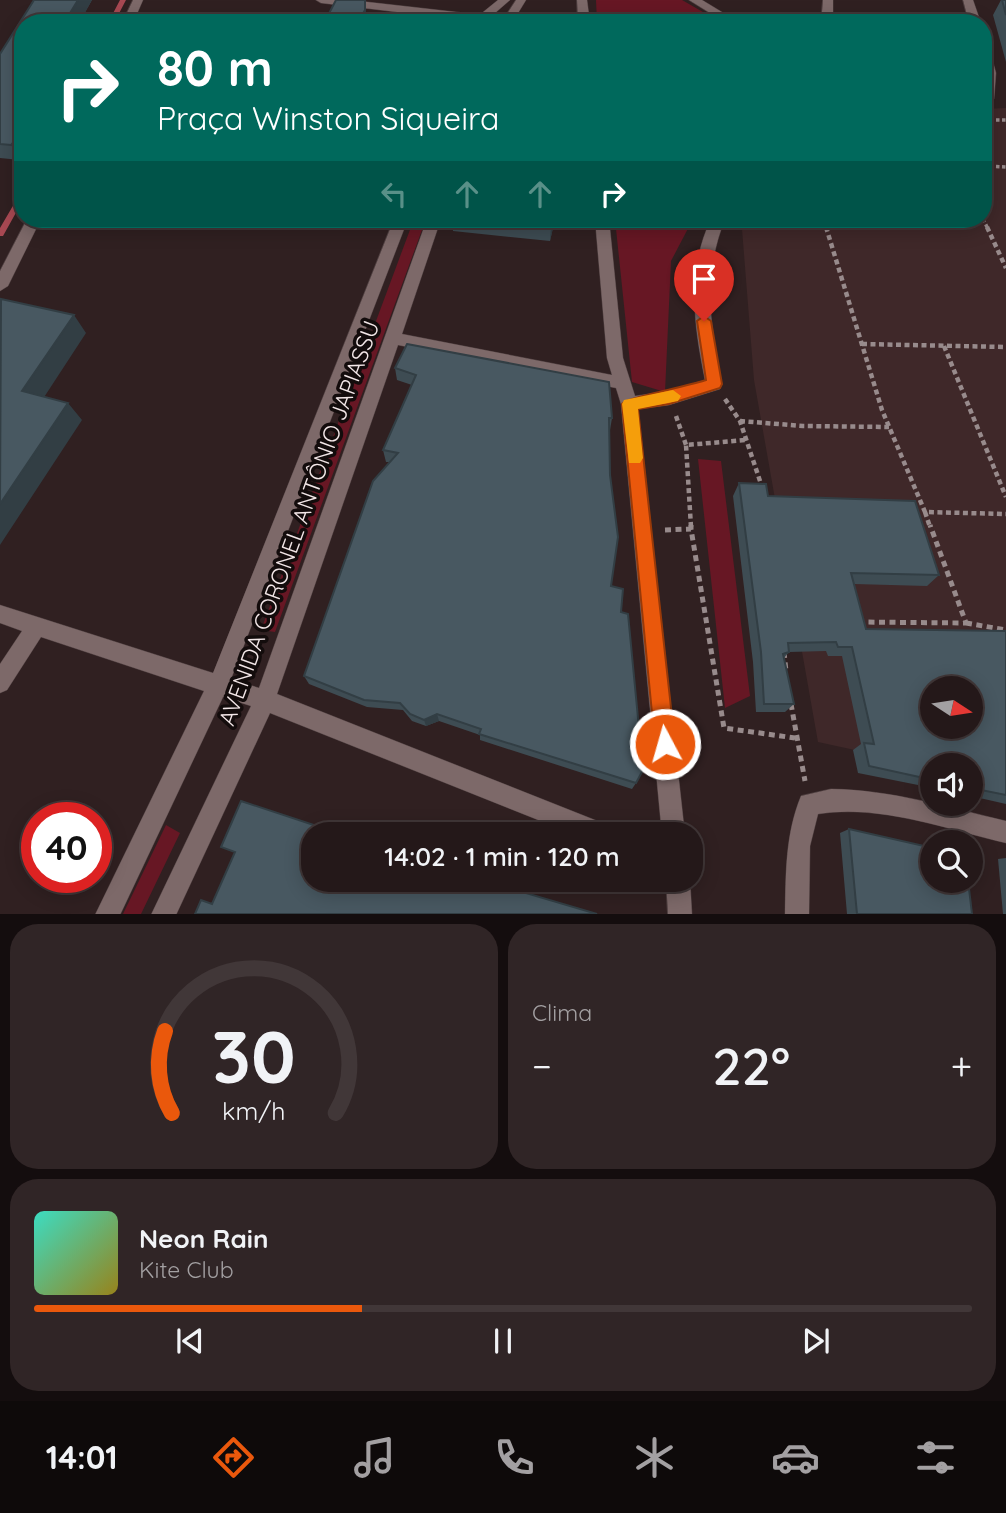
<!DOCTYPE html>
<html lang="pt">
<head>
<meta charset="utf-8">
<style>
	:root { --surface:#241819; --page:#302526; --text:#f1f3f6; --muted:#a3a0a2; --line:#413738; --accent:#ea580c }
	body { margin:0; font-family:Quicksand,sans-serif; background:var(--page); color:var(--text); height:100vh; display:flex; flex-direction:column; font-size:26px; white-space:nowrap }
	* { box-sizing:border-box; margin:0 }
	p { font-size:23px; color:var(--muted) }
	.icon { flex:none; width:38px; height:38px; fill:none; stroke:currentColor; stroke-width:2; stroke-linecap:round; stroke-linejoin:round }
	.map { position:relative; height:914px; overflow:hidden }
	.details { display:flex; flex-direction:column; gap:10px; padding:10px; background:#140d0e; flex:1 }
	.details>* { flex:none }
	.hud { position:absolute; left:14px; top:14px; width:978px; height:214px; border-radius:28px; box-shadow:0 4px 18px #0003,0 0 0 2px var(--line); background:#00695c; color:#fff; overflow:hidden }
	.needle { width:46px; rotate:102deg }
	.fabs { position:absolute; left:920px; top:676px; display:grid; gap:14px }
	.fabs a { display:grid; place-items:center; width:63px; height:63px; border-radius:50%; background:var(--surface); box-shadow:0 4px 18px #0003,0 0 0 2px var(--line); font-size:35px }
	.speed { position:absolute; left:21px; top:802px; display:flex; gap:14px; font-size:35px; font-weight:700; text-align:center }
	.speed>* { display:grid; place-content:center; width:91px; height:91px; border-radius:50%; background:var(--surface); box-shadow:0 4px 18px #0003,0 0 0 2px var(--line); line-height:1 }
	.speed .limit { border:10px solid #d22; background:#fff; color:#111 }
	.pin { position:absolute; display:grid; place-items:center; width:60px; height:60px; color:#fff; margin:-72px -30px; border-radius:50% 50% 50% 0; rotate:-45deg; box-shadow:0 0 7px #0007 }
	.pin .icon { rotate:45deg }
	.me { position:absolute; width:77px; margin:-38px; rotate:354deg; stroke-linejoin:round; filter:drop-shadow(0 0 5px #0008) }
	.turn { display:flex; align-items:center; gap:24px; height:147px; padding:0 28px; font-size:32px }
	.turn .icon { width:91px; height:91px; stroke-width:2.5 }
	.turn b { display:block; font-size:49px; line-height:60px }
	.lanes { display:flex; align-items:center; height:66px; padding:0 28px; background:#0003; justify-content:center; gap:35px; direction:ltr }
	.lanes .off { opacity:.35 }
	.big { font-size:52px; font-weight:600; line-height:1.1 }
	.details .widget { flex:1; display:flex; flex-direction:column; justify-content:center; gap:10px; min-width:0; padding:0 24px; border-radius:28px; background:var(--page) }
	.details .dial { align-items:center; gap:0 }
	.dial svg { height:182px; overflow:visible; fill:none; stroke:var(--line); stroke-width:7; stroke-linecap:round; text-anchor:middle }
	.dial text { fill:var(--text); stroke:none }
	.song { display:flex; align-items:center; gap:21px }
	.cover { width:84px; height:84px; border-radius:10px; background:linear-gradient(135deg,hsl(170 70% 55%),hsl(50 70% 35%)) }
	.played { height:7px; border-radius:4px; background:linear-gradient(90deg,var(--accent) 35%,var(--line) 35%) }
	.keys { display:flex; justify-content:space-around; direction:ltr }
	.heat { display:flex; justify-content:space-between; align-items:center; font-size:38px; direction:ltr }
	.details .tiles { flex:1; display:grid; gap:10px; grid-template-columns:1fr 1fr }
	.widget:last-child { grid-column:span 2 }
	.trip { position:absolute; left:301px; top:822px; width:402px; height:70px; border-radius:28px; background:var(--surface); box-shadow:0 4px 18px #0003,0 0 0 2px var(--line); font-weight:600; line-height:70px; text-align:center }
	.tab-bar { display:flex; height:112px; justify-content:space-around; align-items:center; background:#0e0a0a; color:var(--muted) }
	.tab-bar .icon { width:49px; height:49px }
	.tab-bar .selected { color:var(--accent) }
	.tab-bar b { font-size:32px; color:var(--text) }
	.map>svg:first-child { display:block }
	.built { fill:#3f2829; fill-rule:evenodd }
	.green { fill:#671724 }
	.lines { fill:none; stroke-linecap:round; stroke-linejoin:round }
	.stream { fill:#a74852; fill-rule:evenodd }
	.minor-casing { stroke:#4d3e3f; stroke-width:1 }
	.path-far2 { stroke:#988b8c; stroke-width:3.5; stroke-dasharray:3.5 2.5; stroke-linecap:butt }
	.path-far1 { stroke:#988b8c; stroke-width:4.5; stroke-dasharray:5 3.5; stroke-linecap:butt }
	.path { stroke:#988b8c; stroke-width:5; stroke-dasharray:6 4.5; stroke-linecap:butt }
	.minor { fill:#7d6969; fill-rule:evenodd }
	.wall { fill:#3e4c53 }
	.shaded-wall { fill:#323e44 }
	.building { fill:#485861; stroke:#323e44; stroke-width:2; fill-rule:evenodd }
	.route { fill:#ea580c; stroke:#983908; stroke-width:2 }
	.slow { fill:#f59e0b }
	.labels { text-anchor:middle; stroke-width:7; stroke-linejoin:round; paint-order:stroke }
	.street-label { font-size:23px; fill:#f3e7e8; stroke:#130c0c }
</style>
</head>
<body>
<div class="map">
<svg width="1006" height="915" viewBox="0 0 1006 915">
	<rect width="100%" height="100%" fill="#302021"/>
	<path class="built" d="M 1006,108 L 1006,782 L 971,765 L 933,767 L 818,742 L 754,380 L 742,229 L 750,219 L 984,219 L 984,109 ZM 933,688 L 971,688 L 971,726 L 933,726 Z"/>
	<path class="green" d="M 596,0 L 682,0 L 722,23 L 597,23 Z
		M 414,219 L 426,219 L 275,632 L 261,630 Z
		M 615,219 L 693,219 L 671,261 L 665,392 L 632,382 Z
		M 698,459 L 721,461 L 750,696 L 725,708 Z
		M 166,825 L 180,833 L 141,914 L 123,914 Z"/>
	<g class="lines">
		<path class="stream" d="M 120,0 L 126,0 L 114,23 L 108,23 Z
			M 21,192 L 23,192 L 23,200 L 3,236 L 0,236 L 0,228 Z"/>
		<defs>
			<path id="minor" d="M 133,0 L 143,0 L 133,23 L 122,23 Z
				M 316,0 L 350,0 L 465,13 L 477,17 L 498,0 L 510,0 L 487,20 L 490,23 L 321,3 Z
				M 516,0 L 526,0 L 512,23 L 501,23 Z
				M 577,0 L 587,0 L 590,23 L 578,23 Z
				M 689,0 L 702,0 L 740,23 L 726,23 Z
				M 823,0 L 833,0 L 833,23 L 821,23 Z
				M 963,0 L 973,0 L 981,23 L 969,23 Z
				M 984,48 L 990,51 L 996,73 L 994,99 L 984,104 Z
				M 27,219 L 41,219 L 8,286 L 0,291 L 0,271 Z
				M 394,219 L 408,219 L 231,679 L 259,688 L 427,219 L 441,219 L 402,334 L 612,375 L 607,358 L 595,219 L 609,219 L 623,358 L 635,396 L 669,391 L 705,380 C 694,325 686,272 711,219 L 725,219 C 702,277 710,324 722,384 L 720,389 L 669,405 L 638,409 L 685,835 L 662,835 L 621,404 L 616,388 L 398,345 L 277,694 L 605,824 L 613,827 L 616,835 L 576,835 L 270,713 L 176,915 L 151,915 L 251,706 L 223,697 L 120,915 L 95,915 L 204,691 L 41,637 L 7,690 L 0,693 L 0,664 L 22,631 L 0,623 L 0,605 L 213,673 Z
				M 831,789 C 892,790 947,807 1006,821 L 1006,843 C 946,829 880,804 818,814 L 810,846 L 809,915 L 785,915 C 786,874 785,835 801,796 Z
				M 666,880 L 690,880 L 692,915 L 668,915 Z"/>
		</defs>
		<use href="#minor" class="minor-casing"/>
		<path class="path-far2" d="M 984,120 L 1006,120
			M 984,166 L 1006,167
			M 823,219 L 826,229
			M 983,219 L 988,229"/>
		<path class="path-far1" d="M 826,227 L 882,410 L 925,512 L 1006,514
			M 987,227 L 1006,268
			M 862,344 L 1006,347
			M 944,346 L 1006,497
			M 725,399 L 740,421 L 762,487
			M 676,416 L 686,445
			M 740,421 L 803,426 L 889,427
			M 925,512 L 930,527
			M 691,527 L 686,445 L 746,440"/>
		<path class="path" d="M 691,525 L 691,529
			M 665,530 L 691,529 L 724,728 L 795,738
			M 858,622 L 966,623 L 930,525
			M 966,623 L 1006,630
			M 784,652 L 786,671
			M 791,704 L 805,781"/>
		<use href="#minor" class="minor"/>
	</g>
	<path class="wall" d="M 34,0 L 92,0 L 79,23 L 23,23 L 23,156 L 20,160 L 0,158 L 0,54 Z
		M 1001,0 L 1006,0 L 1006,62 L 993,15 Z
		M 452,219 L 555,219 L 550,241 L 453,231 Z
		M 395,368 L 612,418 L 610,430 L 609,430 L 611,586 L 621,612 L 636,783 L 632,789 L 480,740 L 480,735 L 439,721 L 426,726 L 412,721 L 403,710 L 367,707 L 309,684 L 304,676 L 390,462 L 386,462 L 383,450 L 412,385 L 397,380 Z
		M 739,483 L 939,575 L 927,586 L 854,584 L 866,629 L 1006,631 L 1006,804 L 971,796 L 971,765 L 933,765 L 933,788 L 858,773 L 853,750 L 861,744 L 842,656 L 828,656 L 826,651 L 789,652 L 784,658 L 794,704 L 785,712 L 756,712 L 753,662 L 733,496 Z
		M 849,829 L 972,914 L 847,914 L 840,833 Z
		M 1006,858 L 1006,914 L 1003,914 L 998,859 Z"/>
	<path class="shaded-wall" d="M 78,0 L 92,0 L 79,23 L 64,23 Z
		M 365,0 L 367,23 L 358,23 Z
		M 23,92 L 23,110 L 17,101 Z
		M 23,130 L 23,156 L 20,160 L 11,145 Z
		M 553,219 L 555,219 L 550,241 L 551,226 Z
		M 74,315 L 86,333 L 37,408 L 22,391 Z
		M 68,403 L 82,420 L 0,545 L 0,504 Z
		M 437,714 L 439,721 L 426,726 L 424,720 Z"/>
	<path class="building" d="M 34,0 L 78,0 L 64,23 L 23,23 L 23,92 L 17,101 L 23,103 L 23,130 L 11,145 L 0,144 L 0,54 Z
		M 336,0 L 365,0 L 365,10 L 358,23 L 324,23 Z
		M 1002,0 L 1006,0 L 1006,15 Z
		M 483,219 L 553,219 L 551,226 Z
		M 1,299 L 74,315 L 22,391 L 68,403 L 0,504 Z
		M 407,344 L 609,382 L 612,418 L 609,418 L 610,475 L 618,537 L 611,586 L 623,589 L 621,612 L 628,614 L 643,770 L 636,783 L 479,734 L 481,729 L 437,714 L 424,720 L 410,714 L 400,703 L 364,700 L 304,676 L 373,481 L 398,453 L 383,450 L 416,375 L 395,368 Z
		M 739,483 L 766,484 L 768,496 L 915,501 L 939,575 L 851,573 L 866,629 L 1006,631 L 1006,795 L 971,788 L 971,765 L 933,765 L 933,780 L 869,766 L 864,743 L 874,744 L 852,647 L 838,647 L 836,642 L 788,643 L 789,652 L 783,654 L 794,704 L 764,704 L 761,652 ZM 933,688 L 971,688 L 971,726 L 933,726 Z
		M 241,801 L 344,835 L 313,835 L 313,880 L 482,880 L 597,914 L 195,914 L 201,900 L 212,904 L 235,852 L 221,847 Z
		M 849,829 L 933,848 L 933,880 L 968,880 L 972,914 L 857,914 Z"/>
	<path class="route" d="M 704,316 L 711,321 L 722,384 L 720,388 L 669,404 L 638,409 L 675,744 L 672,751 L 665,754 L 658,751 L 655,744 L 622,404 C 625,398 693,385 706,380 L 697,321 Z"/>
	<path class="slow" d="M 673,390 L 681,396 L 678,401 L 638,409 L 643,458 L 640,463 L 629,463 L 622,404 L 624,400 Z"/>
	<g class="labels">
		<g class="street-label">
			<text transform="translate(299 523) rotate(-70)" y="8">AVENIDA CORONEL ANTÔNIO JAPIASSU</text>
		</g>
	</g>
</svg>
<div class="fabs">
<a><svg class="needle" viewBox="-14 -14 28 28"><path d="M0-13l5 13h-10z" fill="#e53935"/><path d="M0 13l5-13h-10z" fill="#a3a0a2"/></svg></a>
<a><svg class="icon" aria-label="sound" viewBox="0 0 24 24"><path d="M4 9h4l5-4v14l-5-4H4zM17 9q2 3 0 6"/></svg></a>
<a><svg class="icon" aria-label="search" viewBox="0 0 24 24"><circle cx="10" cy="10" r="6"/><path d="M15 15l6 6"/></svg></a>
</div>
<div class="speed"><div class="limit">40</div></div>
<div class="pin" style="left:704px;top:321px;background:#d93025"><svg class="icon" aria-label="arrive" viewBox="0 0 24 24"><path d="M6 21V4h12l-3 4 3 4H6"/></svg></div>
<svg class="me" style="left:665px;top:744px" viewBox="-20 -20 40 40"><circle r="17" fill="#ea580c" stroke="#fff" stroke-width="3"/><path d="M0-11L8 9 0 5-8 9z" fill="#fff"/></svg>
<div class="trip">14:02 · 1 min · 120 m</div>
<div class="hud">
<div class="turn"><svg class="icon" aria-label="right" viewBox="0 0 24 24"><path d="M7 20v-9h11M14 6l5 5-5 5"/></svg><div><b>80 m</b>Praça Winston Siqueira</div></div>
<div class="lanes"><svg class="icon off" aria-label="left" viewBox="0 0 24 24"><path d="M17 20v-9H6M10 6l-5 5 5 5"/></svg><svg class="icon off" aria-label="ahead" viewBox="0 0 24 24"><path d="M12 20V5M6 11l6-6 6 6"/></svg><svg class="icon off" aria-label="ahead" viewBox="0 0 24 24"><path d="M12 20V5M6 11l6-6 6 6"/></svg><svg class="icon" aria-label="right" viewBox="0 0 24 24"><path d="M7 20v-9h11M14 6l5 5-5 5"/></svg></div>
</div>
</div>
<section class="details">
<div class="tiles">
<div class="widget dial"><svg viewBox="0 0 100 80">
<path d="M14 69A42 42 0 1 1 86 69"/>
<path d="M14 69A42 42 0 0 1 11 33" stroke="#ea580c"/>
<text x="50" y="56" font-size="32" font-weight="700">30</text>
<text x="50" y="72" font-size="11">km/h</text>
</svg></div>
<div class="widget"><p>Clima</p>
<div class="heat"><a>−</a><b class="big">22°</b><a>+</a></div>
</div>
<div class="widget">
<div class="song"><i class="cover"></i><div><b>Neon Rain</b><p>Kite Club</p></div></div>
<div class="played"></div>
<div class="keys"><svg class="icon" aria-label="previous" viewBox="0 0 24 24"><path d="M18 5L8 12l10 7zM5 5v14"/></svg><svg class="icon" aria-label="pause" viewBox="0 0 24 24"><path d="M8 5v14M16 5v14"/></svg><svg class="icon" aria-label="next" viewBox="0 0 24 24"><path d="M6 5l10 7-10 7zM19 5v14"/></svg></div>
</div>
</div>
</section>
<nav class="tab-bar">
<b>14:01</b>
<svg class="icon selected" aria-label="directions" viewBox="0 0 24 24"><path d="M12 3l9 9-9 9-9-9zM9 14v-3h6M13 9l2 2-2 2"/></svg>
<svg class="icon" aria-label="music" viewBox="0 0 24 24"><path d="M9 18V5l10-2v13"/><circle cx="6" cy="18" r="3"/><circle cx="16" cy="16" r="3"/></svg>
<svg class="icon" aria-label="phone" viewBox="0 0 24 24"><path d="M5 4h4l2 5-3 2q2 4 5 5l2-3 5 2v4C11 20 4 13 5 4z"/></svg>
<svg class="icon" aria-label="climate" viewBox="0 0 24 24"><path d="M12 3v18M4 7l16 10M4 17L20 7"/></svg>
<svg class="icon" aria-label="car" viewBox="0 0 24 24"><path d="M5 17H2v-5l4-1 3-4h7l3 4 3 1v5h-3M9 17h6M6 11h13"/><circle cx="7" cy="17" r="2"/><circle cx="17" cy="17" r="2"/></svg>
<svg class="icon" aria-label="filters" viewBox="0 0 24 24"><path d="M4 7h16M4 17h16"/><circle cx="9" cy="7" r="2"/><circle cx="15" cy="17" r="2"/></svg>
</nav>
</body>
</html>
